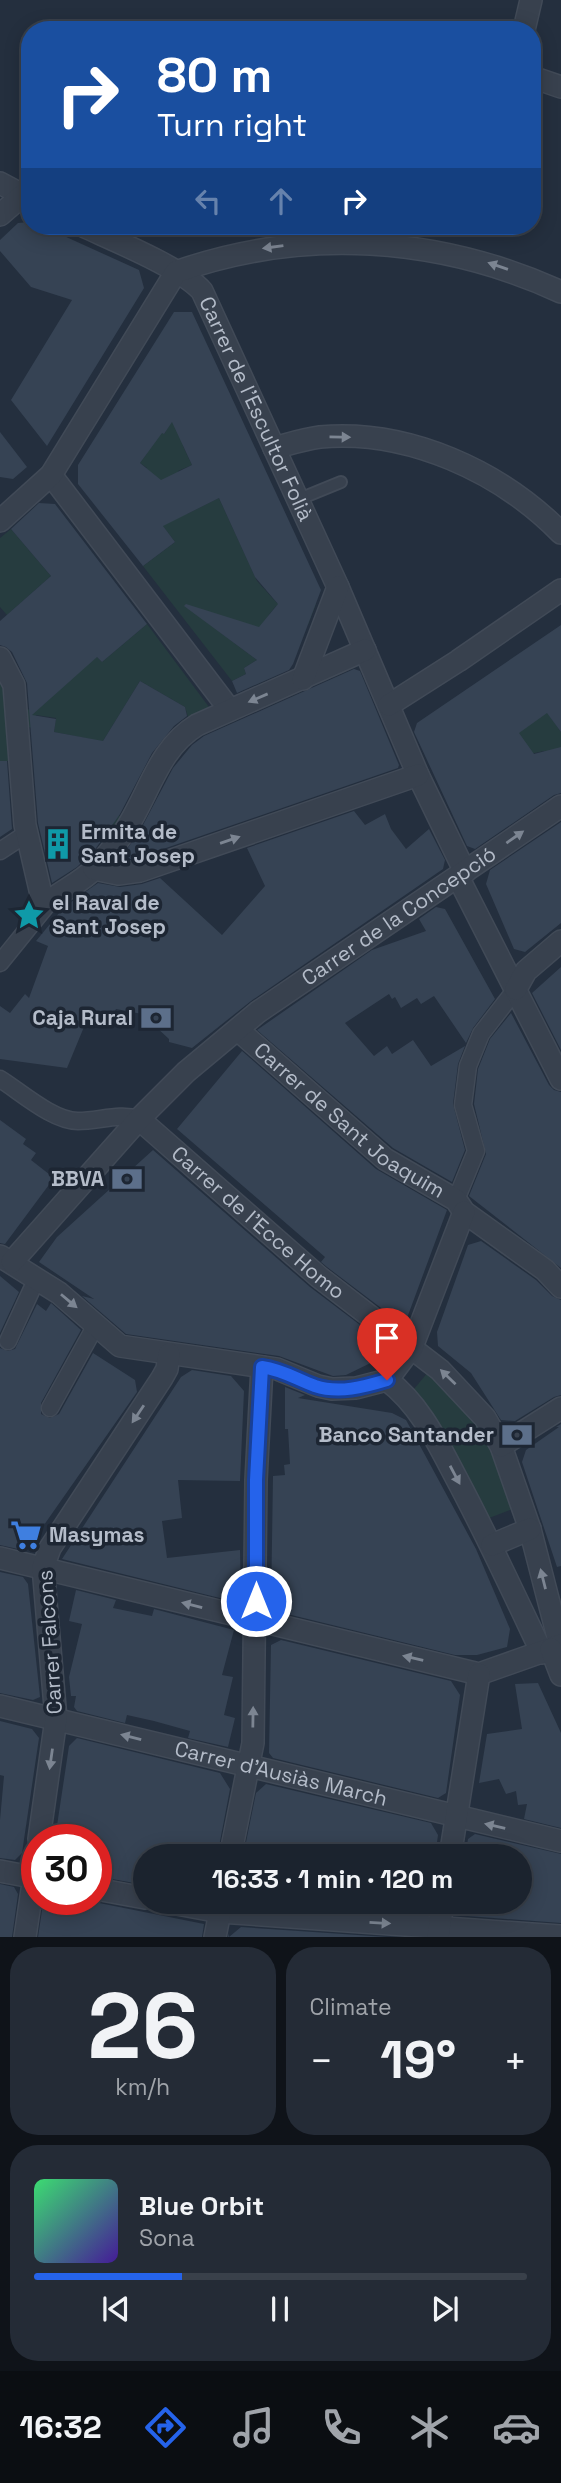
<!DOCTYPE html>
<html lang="en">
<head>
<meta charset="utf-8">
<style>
	:root { --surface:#1b232e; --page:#242b36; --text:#f1f3f6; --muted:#a0a4aa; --line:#39404a; --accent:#2563eb }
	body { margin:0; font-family:"Space Grotesk",sans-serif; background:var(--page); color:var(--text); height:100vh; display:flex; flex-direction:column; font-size:26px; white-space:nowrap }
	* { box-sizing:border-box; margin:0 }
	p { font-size:23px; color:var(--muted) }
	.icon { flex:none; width:38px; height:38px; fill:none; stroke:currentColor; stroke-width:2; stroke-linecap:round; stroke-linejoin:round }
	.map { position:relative; height:1937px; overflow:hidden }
	.drawer { display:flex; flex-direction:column; gap:10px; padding:10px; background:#0f1319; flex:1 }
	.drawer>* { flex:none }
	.banner { position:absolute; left:21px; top:21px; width:520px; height:214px; border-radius:28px; box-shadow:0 4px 18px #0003,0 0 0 2px var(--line); background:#1a4fa0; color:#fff; overflow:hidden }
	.speed { position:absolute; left:21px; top:1824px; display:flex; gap:14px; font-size:35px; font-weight:700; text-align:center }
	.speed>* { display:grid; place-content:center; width:91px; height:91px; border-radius:50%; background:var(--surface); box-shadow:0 4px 18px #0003,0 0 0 2px var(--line); line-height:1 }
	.speed .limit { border:10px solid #d22; background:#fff; color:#111 }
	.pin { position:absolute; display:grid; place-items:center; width:60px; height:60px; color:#fff; margin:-72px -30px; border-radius:50% 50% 50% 0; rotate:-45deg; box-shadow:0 0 7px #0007 }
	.pin .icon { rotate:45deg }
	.me { position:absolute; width:77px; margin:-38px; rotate:0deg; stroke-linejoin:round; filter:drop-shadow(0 0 5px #0008) }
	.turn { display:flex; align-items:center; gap:24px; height:147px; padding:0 21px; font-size:32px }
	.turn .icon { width:91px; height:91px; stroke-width:2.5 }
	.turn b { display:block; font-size:49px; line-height:60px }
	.lanes { display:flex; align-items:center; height:66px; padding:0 21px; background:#0003; justify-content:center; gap:35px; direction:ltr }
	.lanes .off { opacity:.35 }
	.big { font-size:52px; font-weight:700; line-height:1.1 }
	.drawer .card { flex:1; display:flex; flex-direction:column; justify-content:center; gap:10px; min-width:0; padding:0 24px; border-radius:28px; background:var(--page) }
	.drawer .dial { align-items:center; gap:0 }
	.dial b { font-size:91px; line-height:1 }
	.song { display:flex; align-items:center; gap:21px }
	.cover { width:84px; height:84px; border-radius:10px; background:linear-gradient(135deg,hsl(140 70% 55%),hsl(260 70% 35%)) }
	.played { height:7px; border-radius:4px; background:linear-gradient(90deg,var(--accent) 30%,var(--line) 30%) }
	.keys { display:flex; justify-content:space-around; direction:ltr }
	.heat { display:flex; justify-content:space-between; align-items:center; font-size:38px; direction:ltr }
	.drawer .tiles { flex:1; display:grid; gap:10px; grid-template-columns:1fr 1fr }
	.card:last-child { grid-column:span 2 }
	.trip { position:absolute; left:133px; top:1844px; width:399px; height:70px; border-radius:35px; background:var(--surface); box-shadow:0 4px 18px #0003,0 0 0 2px var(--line); font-weight:700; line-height:70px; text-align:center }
	.dock { display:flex; height:112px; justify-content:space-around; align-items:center; background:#0b0e12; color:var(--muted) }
	.dock .icon { width:49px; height:49px }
	.dock .current { color:var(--accent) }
	.dock b { font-size:32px; color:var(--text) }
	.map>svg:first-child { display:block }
	.green { fill:#263c3f }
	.building { fill:#364354; fill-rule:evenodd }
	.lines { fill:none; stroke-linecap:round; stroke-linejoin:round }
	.service-casing { stroke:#414a57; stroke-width:14 }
	.pedestrian-casing { stroke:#414a57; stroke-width:19 }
	.minor-casing { stroke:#414a57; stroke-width:24 }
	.service { stroke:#38414e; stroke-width:10 }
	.pedestrian { stroke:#38414e; stroke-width:16 }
	.minor { stroke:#38414e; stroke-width:21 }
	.oneway { fill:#7c8592 }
	.route-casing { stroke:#184099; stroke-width:18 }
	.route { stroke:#2563eb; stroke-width:12 }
	.labels { text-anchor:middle; stroke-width:7; stroke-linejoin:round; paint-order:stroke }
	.street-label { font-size:21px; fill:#b4bcc9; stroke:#1d2633 }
	.poi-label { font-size:21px; font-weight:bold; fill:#b4bcc9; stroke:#1d2633; text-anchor:start }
</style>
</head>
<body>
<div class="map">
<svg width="561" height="1937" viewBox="0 0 561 1937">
	<rect width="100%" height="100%" fill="#242f3e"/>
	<path class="green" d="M 180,394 L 183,446 L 192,465 L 178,471 L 187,491 L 177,497 L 187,514 L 219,498 L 257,581 L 277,603 L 290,587 L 316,604 L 308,625 L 276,606 L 268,616 L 282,623 L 277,633 L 205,621 L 257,660 L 244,668 L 246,674 L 232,681 L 143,566 L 175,542 L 162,525 L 96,506 L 147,468 L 140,463 L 147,453 L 117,404 L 164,434 L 175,416 Z
		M 11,529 L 51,576 L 7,615 L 0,607 L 0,538 Z
		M 147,624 L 209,707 L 188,717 L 185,707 L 140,681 L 103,741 L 117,750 L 112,759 L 98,753 L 93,766 L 104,771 L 97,785 L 87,780 L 81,796 L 124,818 L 107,842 L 103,839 L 110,829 L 99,820 L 93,830 L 74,818 L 78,749 L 89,750 L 90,739 L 54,732 L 56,718 L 36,715 L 33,728 L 24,726 L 24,711 L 44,704 L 95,655 L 102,662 Z
		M 3,677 L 13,761 L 0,761 L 0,678 Z
		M 537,698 L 561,732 L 561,750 L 549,759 L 544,751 L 516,757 L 506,742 L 519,733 L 508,718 Z
		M 429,1371 L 479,1420 L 515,1508 L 484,1520 L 409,1395 Z"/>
	<path class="building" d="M 30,222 L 30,226 L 42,226 L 139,270 L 144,288 L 47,446 L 11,400 L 72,300 L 31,287 L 0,251 L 0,240 L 18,223 Z
		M 174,312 L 192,312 L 321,590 L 293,664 L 289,670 L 237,693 L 232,681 L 246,674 L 244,668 L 257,660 L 184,606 L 186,604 L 259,627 L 278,604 L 255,577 L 219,498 L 163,526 L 175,542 L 143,566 L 78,484 L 78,465 ZM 172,422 L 192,465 L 161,480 L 140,463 L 162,433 L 164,434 Z
		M 0,432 L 27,467 L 13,479 L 0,477 Z
		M 39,503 L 55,504 L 147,624 L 102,662 L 97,657 L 32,715 L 56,719 L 54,732 L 103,741 L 140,681 L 185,707 L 187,716 L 174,726 L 152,753 L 120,814 L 96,848 L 77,867 L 52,883 L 38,823 L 27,683 L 12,652 L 6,647 L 0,645 L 0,621 L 51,576 L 11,529 Z
		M 561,625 L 561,732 L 547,713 L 519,733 L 534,754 L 561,747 L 561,793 L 554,795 L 475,849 L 467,846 L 414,732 L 417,723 Z
		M 354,669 L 360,671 L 399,765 L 398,768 L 137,858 L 119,861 L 142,827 L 173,768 L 192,745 L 204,736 Z
		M 0,761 L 7,761 L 12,829 L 0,837 Z
		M 354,811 L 365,825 L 385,814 L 391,829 L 406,849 L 429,829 L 445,860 L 443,869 L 251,1001 L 192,1048 L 169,1042 L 169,1039 L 142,1014 L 116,1009 L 109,1022 L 91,1010 L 67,1068 L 0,1059 L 0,1006 L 10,1013 L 25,994 L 29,998 L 48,946 L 36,941 L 64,907 L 98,883 L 120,887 L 142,884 L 160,878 L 222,935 L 265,886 L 247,848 Z
		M 561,822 L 561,923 L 525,952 L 514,949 L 486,884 L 490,870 Z
		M 436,907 L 445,909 L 495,999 L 473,1028 L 466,1043 L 434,996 L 421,1004 L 417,998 L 401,1008 L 395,997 L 392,999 L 389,994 L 345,1023 L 374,1056 L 387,1046 L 392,1054 L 413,1040 L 431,1066 L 465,1046 L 458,1064 L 453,1104 L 465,1150 L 452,1182 L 393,1148 L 257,1030 L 372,950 L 426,931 L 419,919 Z
		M 561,967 L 561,1050 L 532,993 Z
		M 511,1013 L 549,1085 L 554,1090 L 561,1092 L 561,1268 L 469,1196 L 486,1154 L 474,1104 L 478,1069 L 490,1039 Z
		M 242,1051 L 376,1169 L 447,1210 L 407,1318 L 397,1320 L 327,1267 L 321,1262 L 325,1257 L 177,1129 Z
		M 0,1120 L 26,1139 L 23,1144 L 36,1153 L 31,1160 L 54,1178 L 5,1244 L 0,1243 Z
		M 153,1150 L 310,1287 L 393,1350 L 391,1353 L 346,1375 L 333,1376 L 279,1356 L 126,1334 L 82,1296 L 94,1299 L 39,1262 L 57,1237 Z
		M 481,1241 L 536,1280 L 552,1296 L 561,1300 L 561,1395 L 554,1397 L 515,1421 L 501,1420 L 471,1373 L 438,1346 L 437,1332 L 468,1245 Z
		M 0,1276 L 19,1292 L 0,1333 Z
		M 51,1303 L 81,1330 L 41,1403 L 41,1414 L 50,1418 L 59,1414 L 93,1353 L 135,1380 L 137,1392 L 30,1545 L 18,1549 L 0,1545 L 0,1348 L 8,1351 L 15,1349 L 37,1304 L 46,1311 Z
		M 192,1370 L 231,1376 L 244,1391 L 240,1481 L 178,1480 L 182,1518 L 162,1521 L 167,1558 L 240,1550 L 241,1598 L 236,1602 L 62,1559 L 181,1377 Z
		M 285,1387 L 305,1395 L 298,1398 L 392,1413 L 406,1420 L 476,1549 L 510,1629 L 507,1647 L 477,1655 L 455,1655 L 275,1611 L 271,1606 L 273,1476 L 285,1475 L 284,1465 L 290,1464 L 288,1429 L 285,1429 Z
		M 561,1424 L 561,1566 L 557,1567 L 522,1462 L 526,1450 L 559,1427 L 556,1427 Z
		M 0,1572 L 23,1577 L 28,1584 L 40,1697 L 33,1700 L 0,1693 Z
		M 76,1590 L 116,1600 L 113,1608 L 152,1616 L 154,1609 L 234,1630 L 222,1675 L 233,1677 L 224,1715 L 235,1718 L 228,1747 L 188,1738 L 190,1731 L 154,1721 L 127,1715 L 125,1723 L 77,1711 L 74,1707 L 76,1696 L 71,1696 L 69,1677 L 82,1624 L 69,1621 Z
		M 281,1640 L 451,1681 L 460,1695 L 446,1793 L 438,1798 L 273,1758 L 269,1753 L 271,1645 Z
		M 538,1683 L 561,1733 L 561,1828 L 524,1819 L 527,1804 L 518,1805 L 516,1791 L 506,1794 L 499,1779 L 479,1783 L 487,1734 L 522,1729 L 515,1684 Z
		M 0,1721 L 32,1729 L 39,1738 L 22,1853 L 15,1860 L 0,1858 L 0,1820 L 4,1776 L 0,1775 Z
		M 77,1738 L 220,1773 L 230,1789 L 217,1857 L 145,1857 L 145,1885 L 96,1876 L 96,1839 L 55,1839 L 69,1746 Z
		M 266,1784 L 431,1823 L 438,1835 L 435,1857 L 243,1857 L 256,1793 Z
		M 475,1834 L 561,1854 L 561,1923 L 454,1915 L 456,1902 L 520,1902 L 520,1857 L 465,1857 L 468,1839 Z
		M 0,1884 L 14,1887 L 18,1894 L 12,1937 L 0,1937 Z
		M 49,1899 L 87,1899 L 94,1902 L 204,1924 L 202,1937 L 38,1937 L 43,1904 Z
		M 268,1902 L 430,1902 L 429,1907 L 421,1913 Z
		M 241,1927 L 387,1937 L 228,1937 L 229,1933 L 229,1937 Z"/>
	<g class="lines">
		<defs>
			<path id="service" d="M 297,500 L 341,482"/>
			<path id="pedestrian" d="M 0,851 L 26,834
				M 0,963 L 51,900
				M 0,1079 C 21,1092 53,1121 78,1121 C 99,1121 119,1113 139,1119
				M 456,1200 L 476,1151 L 463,1105 L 468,1066 L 481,1034 L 516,989
				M 8,1341 L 37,1278
				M 50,1408 L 96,1325"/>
			<g id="minor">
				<path d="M 524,30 L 531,0"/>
				<path d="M 532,77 L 561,87"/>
				<path d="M 0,183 L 30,199"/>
				<path d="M 0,215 L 23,195"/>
				<path id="s1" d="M 83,226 C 113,240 182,268 202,291 L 338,587 L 418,775 L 465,872"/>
				<path d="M 274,448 C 289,444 304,439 320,437 C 408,429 500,471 561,533"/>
				<path d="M 51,475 L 230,710"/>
				<path d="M 0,521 L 51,475 L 176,272 C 303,227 439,236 561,292"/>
				<path d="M 0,658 L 14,685 L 25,825 L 40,890 L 42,898 L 46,900 L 51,900 C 65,889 83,881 95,868 C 105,859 114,846 122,835 C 149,797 156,750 197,725 L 365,650"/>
				<path d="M 303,679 L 338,587"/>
				<path d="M 389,705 L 458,661 L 561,590"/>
				<path d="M 94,869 L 118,874 L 140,871 L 418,775"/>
				<path d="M 458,877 L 561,1079"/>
				<path d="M 516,989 L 526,971 L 561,941"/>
				<path id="s2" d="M 238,1030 L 385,1159 L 456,1200 L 464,1212 L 545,1270 L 561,1287"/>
				<path id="s3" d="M 139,1119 L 319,1277 L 440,1370 L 485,1418 L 501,1446 L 530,1529 L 560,1645"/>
				<path d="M 0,1256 L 59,1293 L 120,1346 L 277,1369 L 318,1386 L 332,1389 L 356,1388 L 387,1380 L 412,1347 L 464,1212"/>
				<path id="s4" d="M 12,1262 L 139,1119 L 186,1072 L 258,1012 L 561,806"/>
				<path d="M 387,1380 C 422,1406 440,1448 460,1485 C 489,1540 515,1596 542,1653"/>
				<path d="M 501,1446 L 561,1408"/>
				<path d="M 492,1545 L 530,1529"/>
				<path d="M 0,1558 L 479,1674 L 561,1645"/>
				<path d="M 551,1649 L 561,1675"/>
				<path id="s5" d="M 0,1706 L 561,1841"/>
				<path d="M 39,1839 L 56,1719 L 43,1567 L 50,1548 L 162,1378 L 167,1369 L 169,1354"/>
				<path d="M 230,1857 L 253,1743 L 256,1480 L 262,1367"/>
				<path d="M 450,1857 L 479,1674"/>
				<path d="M 0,1871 L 37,1878"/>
				<path d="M 96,1889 L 145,1898"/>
				<path d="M 166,1902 L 220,1912 L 561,1936"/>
				<path d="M 25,1937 L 37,1856"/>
				<path d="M 215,1937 L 222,1902"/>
				<path d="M 438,1937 L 443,1902"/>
			</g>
		</defs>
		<use href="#service" class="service-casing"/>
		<use href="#pedestrian" class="pedestrian-casing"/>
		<use href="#minor" class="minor-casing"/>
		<use href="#service" class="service"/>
		<use href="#pedestrian" class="pedestrian"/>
		<use href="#minor" class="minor"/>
	</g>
	<defs><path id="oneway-solid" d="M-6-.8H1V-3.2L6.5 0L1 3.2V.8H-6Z" transform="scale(1.75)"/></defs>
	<g class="oneway">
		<use href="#oneway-solid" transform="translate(273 247) rotate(172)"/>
		<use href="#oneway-solid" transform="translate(498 266) rotate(-161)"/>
		<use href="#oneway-solid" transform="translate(340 437) rotate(1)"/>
		<use href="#oneway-solid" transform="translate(258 698) rotate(157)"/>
		<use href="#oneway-solid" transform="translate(515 837) rotate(-35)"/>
		<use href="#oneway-solid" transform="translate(230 840) rotate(-19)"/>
		<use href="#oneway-solid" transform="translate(69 1301) rotate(40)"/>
		<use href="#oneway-solid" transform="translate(448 1377) rotate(-136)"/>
		<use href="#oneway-solid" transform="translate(138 1414) rotate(124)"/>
		<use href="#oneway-solid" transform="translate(455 1475) rotate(62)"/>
		<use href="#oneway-solid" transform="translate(543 1579) rotate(-104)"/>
		<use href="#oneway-solid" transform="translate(192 1605) rotate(-166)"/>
		<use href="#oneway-solid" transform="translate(413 1658) rotate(-167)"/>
		<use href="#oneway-solid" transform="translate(253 1717) rotate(-89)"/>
		<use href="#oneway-solid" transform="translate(131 1737) rotate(-166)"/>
		<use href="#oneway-solid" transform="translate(51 1759) rotate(98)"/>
		<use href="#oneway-solid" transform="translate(495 1826) rotate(-167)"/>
		<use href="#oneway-solid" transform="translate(380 1923) rotate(3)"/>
	</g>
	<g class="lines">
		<defs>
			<path id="route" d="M 256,1601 L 256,1480 L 262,1367 C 283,1370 296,1379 315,1386 C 339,1394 364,1387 387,1380"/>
		</defs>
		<use href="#route" class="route-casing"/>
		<use href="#route" class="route"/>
	</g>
	<defs>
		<symbol id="building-bare" viewBox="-9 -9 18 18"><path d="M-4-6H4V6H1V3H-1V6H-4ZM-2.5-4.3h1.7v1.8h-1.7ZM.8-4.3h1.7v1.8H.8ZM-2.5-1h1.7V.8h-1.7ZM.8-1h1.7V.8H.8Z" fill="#0f9aa8" stroke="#1d2633" stroke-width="2.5" paint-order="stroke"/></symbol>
		<symbol id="sight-bare" viewBox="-9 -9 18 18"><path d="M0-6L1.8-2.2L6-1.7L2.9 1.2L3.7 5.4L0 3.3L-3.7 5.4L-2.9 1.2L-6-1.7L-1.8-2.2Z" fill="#0f9aa8" stroke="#1d2633" stroke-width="2.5" paint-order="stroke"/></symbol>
		<symbol id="bank-bare" viewBox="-9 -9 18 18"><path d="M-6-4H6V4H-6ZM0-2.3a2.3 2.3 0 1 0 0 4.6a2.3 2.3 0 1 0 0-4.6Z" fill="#5c6f8a" stroke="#1d2633" stroke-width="2.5" paint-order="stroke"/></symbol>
		<symbol id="supermarket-bare" viewBox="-9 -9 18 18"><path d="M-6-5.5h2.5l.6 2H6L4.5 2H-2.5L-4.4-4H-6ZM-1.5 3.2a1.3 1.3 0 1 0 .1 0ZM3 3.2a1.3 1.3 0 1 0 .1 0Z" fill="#3f7fe0" stroke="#1d2633" stroke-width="2.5" paint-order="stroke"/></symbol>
	</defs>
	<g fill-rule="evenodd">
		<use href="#building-bare" x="36" y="822" width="44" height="44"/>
		<use href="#sight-bare" x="7" y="893" width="44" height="44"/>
		<use href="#bank-bare" x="134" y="996" width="44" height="44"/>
		<use href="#bank-bare" x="105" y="1157" width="44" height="44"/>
		<use href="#bank-bare" x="495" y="1413" width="44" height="44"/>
		<use href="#supermarket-bare" x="4" y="1513" width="44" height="44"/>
	</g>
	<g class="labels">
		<g class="street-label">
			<text dy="7" stroke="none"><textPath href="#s1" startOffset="266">Carrer de l'Escultor Folià</textPath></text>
			<text dy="7" stroke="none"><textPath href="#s4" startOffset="522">Carrer de la Concepció</textPath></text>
			<text dy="7" stroke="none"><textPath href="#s2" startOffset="144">Carrer de Sant Joaquim</textPath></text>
			<text dy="7" stroke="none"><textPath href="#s3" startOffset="158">Carrer de l'Ecce Homo</textPath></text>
			<text transform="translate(50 1642) rotate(-94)" y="7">Carrer Falcons</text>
			<text dy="7" stroke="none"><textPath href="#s5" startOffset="289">Carrer d'Ausiàs March</textPath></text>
		</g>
		<g class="poi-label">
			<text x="81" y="839">Ermita de<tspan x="81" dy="24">Sant Josep</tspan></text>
			<text x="52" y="910">el Raval de<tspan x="52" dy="24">Sant Josep</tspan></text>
			<text x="133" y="1025" text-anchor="end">Caja Rural</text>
			<text x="104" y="1186" text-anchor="end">BBVA</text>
			<text x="494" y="1442" text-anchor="end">Banco Santander</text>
			<text x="49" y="1542">Masymas</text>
		</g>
	</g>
</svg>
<div class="speed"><div class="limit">30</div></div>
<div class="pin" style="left:387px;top:1380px;background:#d93025"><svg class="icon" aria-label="arrive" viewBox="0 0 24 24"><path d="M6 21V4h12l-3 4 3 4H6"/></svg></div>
<svg class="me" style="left:256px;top:1601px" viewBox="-20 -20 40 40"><circle r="17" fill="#2563eb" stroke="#fff" stroke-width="3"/><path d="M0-11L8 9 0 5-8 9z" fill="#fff"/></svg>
<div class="trip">16:33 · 1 min · 120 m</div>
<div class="banner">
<div class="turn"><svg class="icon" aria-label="right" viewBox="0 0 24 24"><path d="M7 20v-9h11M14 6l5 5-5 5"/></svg><div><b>80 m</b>Turn right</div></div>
<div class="lanes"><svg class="icon off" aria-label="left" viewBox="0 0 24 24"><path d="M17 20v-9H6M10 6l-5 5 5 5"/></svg><svg class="icon off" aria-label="ahead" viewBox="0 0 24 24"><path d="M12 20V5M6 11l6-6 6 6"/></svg><svg class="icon" aria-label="right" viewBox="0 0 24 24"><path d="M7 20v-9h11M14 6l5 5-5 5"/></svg></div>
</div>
</div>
<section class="drawer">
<div class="tiles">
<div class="card dial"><b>26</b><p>km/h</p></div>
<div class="card"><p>Climate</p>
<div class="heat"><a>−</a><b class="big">19°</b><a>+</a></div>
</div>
<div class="card">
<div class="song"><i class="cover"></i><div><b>Blue Orbit</b><p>Sona</p></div></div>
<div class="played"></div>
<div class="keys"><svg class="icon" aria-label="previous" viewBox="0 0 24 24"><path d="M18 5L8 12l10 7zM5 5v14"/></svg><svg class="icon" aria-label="pause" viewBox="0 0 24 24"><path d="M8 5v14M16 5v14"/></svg><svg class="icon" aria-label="next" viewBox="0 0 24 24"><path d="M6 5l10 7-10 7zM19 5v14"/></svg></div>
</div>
</div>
</section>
<nav class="dock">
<b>16:32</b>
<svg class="icon current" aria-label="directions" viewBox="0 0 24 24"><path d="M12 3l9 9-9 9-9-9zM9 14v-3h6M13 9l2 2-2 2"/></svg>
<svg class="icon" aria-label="music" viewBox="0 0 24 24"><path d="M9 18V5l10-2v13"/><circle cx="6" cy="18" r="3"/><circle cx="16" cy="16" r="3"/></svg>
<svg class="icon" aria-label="phone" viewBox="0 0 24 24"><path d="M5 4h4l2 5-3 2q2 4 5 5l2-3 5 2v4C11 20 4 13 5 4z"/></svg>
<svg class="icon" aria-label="climate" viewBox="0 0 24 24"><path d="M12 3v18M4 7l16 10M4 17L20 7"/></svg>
<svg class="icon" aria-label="car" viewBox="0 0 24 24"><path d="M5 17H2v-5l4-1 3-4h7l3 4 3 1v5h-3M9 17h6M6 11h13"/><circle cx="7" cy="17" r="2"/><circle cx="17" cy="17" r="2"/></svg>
</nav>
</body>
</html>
